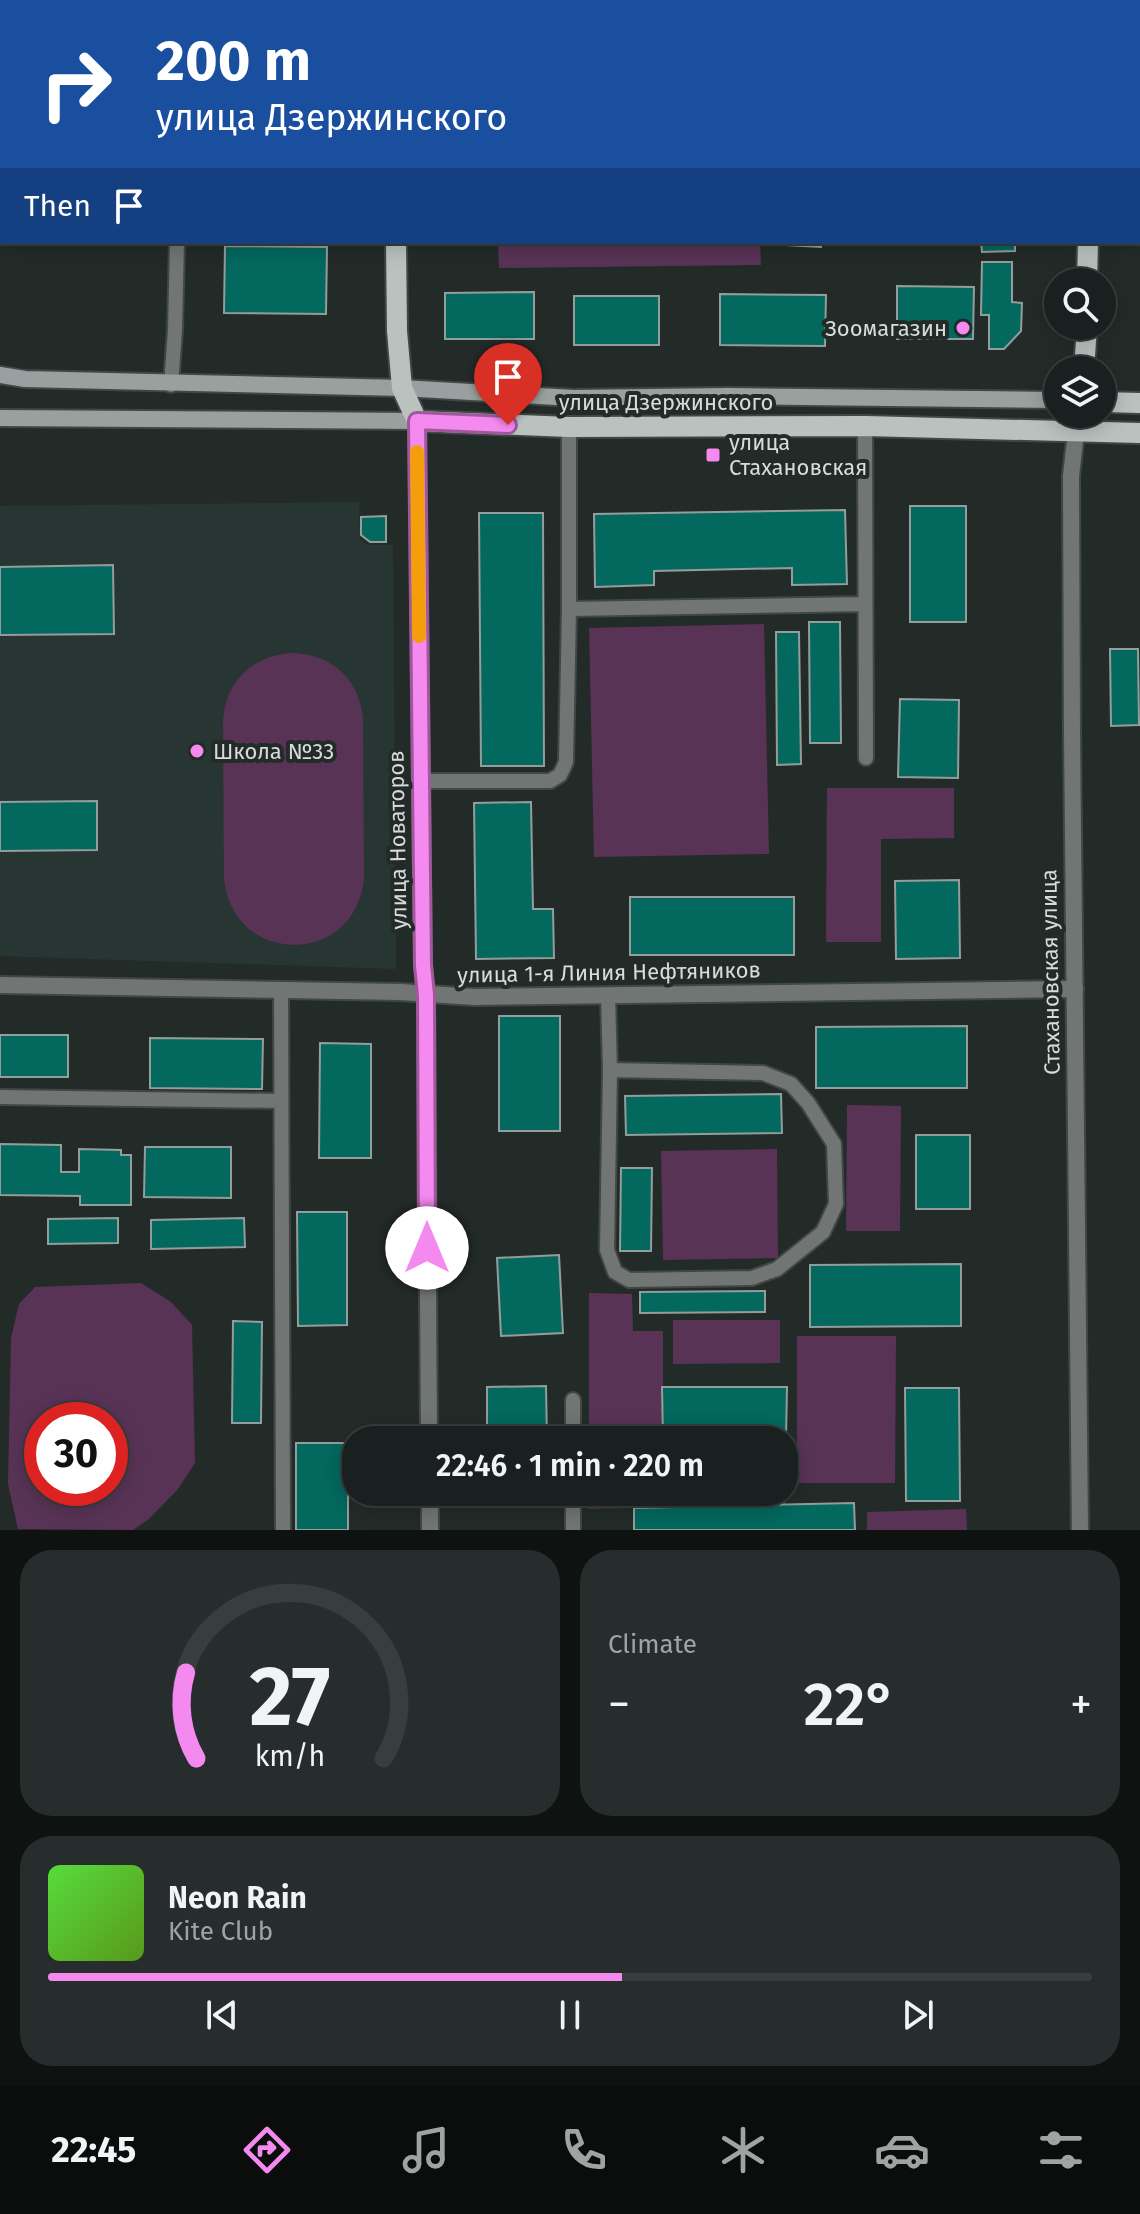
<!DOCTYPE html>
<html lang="en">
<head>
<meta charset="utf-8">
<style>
	:root { --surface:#1a201f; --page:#272d2c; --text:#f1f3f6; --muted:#9fa3a4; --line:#383e3d; --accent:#f489ef }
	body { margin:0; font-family:"Fira Sans",sans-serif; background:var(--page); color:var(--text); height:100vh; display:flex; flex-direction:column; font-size:30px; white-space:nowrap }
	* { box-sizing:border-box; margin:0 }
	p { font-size:26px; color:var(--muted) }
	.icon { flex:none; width:44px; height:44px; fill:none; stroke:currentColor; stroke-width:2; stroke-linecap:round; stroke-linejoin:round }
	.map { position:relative; height:1530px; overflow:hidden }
	.panel { display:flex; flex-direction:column; gap:20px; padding:20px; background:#0e1211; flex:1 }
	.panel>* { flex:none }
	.top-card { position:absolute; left:0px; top:0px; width:1140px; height:244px; box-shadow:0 4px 20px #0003,0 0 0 2px var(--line); background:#1a4fa0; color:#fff; overflow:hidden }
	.controls { position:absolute; left:1044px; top:268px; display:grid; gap:16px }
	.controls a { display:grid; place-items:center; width:72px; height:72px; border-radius:50%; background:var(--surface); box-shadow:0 4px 20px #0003,0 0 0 2px var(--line); font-size:40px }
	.speed { position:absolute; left:24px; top:1402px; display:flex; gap:16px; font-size:40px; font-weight:700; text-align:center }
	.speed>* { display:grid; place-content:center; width:104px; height:104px; border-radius:50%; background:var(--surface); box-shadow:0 4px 20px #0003,0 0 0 2px var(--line); line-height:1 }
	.speed .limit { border:12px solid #d22; background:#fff; color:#111 }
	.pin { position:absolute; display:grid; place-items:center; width:68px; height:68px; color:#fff; margin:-82px -34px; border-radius:50% 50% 50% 0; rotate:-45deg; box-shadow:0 0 8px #0007 }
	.pin .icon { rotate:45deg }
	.me { position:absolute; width:88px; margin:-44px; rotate:0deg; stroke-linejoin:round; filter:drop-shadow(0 0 6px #0008) }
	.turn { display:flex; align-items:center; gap:28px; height:168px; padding:0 24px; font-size:36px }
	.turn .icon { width:104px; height:104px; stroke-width:2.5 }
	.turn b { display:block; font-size:56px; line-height:68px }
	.then { display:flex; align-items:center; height:76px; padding:0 24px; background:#0003; gap:16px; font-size:30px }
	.big { font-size:60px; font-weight:600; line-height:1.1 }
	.panel .widget { flex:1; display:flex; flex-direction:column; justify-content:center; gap:12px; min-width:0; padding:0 28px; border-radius:32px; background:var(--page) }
	.panel .dial { align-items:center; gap:0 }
	.dial svg { height:208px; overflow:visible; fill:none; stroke:var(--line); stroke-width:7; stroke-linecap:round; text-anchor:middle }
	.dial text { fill:var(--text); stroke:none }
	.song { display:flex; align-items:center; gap:24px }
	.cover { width:96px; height:96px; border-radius:12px; background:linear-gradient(135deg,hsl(110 70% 55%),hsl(90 70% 35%)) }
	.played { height:8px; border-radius:4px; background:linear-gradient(90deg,var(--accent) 55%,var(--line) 55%) }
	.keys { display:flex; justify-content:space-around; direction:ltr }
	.heat { display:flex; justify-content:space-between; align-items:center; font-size:44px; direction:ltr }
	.panel .tiles { flex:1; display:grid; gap:20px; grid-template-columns:1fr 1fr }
	.widget:last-child { grid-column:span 2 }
	.trip { position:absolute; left:342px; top:1426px; width:456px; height:80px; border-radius:32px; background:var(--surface); box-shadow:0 4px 20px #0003,0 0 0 2px var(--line); font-weight:600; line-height:80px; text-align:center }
	.tab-bar { display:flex; height:128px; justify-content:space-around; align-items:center; background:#0a0d0c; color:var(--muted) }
	.tab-bar .icon { width:56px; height:56px }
	.tab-bar .selected { color:var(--accent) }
	.tab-bar b { font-size:36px; color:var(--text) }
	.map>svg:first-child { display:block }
	.built { fill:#283633 }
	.green { fill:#583356; fill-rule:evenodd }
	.building { fill:#03685e; stroke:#949d9b; stroke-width:2 }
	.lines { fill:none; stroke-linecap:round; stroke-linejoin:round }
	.service-casing { stroke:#404745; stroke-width:18 }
	.minor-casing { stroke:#404745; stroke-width:20 }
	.tertiary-casing { stroke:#404745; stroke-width:20 }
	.secondary-casing { stroke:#404745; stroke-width:20 }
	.primary-casing { stroke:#404745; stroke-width:24 }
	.service { stroke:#717574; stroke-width:14 }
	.minor { stroke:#717574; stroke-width:16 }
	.tertiary { stroke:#717574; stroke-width:16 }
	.secondary { stroke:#9aa09f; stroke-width:16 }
	.primary { stroke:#bac2c0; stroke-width:20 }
	.route-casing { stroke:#9f599b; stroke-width:20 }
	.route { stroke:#f489ef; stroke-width:14 }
	.slow { stroke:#f59e0b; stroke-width:14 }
	.poi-dot { fill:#f489ef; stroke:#232b29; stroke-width:3 }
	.labels { text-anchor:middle; stroke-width:8; stroke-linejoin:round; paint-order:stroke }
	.poi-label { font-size:22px; fill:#d7dbda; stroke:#232b29; text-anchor:start }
	.street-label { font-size:22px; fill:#d7dbda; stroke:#232b29 }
</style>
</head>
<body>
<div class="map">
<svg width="1140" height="1530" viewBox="0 0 1140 1530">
	<rect width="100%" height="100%" fill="#232b29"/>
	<path class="built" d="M 359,502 L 360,539 L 367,545 L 393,545 L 396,969 L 0,956 L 0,506 Z"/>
	<path class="green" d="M 498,242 L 760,242 L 761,265 L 499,268 Z
		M 764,624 L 769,854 L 594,857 L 589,628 Z
		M 290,653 C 331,653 360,679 363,720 L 364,877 C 357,968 231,967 224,877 L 223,721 C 226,681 251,657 290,653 Z
		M 827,788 L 954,788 L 954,838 L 881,839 L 881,942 L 826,942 Z
		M 847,1105 L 901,1106 L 900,1231 L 846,1231 Z
		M 777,1149 L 778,1258 L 663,1260 L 661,1151 Z
		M 141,1283 L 171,1302 L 192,1325 L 195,1463 L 178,1489 L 149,1519 L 133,1530 L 18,1529 L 8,1484 L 11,1338 L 19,1304 L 35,1287 ZM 110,1420 L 110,1488 L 42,1488 L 42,1420 Z
		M 589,1293 L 632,1294 L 633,1331 L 663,1331 L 663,1437 L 786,1438 L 786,1504 L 589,1509 L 589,1492 L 784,1492 L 784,1440 L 589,1440 Z
		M 673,1320 L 780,1320 L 780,1363 L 673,1364 Z
		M 797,1336 L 896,1336 L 895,1483 L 797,1483 Z
		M 966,1509 L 967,1530 L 867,1530 L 867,1512 Z"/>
	<path class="building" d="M 593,0 L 775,0 L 775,2 L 593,2 Z
		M 857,0 L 950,0 L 857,2 Z
		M 768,242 L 821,242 L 821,247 L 767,244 Z
		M 981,242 L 1015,242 L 1015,251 L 982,252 Z
		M 225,246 L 327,247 L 326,314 L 224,313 Z
		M 982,262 L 1012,262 L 1012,302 L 1022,303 L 1021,331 L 1004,349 L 989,349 L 989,315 L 981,315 Z
		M 897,286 L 974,287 L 973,339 L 897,339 Z
		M 534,292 L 534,339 L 445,339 L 445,293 Z
		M 720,294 L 826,295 L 825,346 L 720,345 Z
		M 574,296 L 659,296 L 659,345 L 574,345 Z
		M 910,506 L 966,506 L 966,622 L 910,622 Z
		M 845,510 L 847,584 L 792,585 L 792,568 L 654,571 L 654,585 L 595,587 L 594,514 Z
		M 479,513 L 543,513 L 544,766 L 481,766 Z
		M 386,516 L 386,542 L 370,542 L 361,535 L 361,517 Z
		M 113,565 L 114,634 L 0,635 L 0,567 Z
		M 809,622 L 840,622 L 841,743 L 810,743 Z
		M 776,632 L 799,632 L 801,764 L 777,765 Z
		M 1110,649 L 1138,649 L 1139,725 L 1111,726 Z
		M 900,699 L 959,700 L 958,778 L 898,777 Z
		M 97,801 L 97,850 L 0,851 L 0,802 Z
		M 531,802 L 533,909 L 553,909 L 554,958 L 476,959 L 474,803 Z
		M 959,880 L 960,958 L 896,959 L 895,881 Z
		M 630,897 L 794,897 L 794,955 L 630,955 Z
		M 499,1016 L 560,1016 L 560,1131 L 499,1131 Z
		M 967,1026 L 967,1088 L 816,1088 L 816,1027 Z
		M 0,1035 L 68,1035 L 68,1077 L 0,1077 Z
		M 150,1038 L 263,1039 L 262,1089 L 150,1088 Z
		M 320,1043 L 371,1044 L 371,1158 L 319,1158 Z
		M 781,1094 L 782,1133 L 626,1135 L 625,1096 Z
		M 916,1135 L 970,1135 L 970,1209 L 916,1209 Z
		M 0,1144 L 61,1145 L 61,1172 L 79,1172 L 79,1149 L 121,1150 L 121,1155 L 131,1155 L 131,1205 L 80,1205 L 80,1196 L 0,1195 Z
		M 145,1147 L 231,1147 L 231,1198 L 144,1197 Z
		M 621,1168 L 652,1168 L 651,1251 L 620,1251 Z
		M 297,1212 L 347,1212 L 347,1325 L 298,1326 Z
		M 118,1218 L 118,1243 L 48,1244 L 48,1219 Z
		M 244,1218 L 245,1247 L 151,1249 L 151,1220 Z
		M 559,1255 L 563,1333 L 501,1336 L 497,1258 Z
		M 961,1264 L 961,1326 L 810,1327 L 810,1265 Z
		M 765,1291 L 765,1312 L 640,1313 L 640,1292 Z
		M 233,1321 L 262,1322 L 261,1423 L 232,1423 Z
		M 546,1386 L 547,1440 L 487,1440 L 487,1387 Z
		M 662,1387 L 787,1387 L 786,1438 L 663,1437 Z
		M 905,1388 L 959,1388 L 960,1501 L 906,1501 Z
		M 296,1443 L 348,1443 L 348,1530 L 296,1530 Z
		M 487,1492 L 547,1492 L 547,1496 L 487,1497 Z
		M 854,1503 L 855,1530 L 634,1530 L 634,1508 Z"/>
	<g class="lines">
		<defs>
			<path id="service" d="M 836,0 L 836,2
				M 83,2 L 83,0
				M 179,2 L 179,0
				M 290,2 L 290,0
				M 1138,15 L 1140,15
				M 171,385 L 175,330 L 177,242
				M 865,426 L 866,758
				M 569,609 L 865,604
				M 420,781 L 550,781 L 560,775 L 566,762 L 569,609 L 569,427
				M 281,991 L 283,1530
				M 608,995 L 610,1070 L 607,1250 L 615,1272 L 629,1280 L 752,1278 L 777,1269 L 823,1232 L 836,1204 L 834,1144 L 808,1103 L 791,1084 L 763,1073 L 610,1070
				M 0,1097 L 281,1101
				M 573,1400 L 573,1440
				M 573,1492 L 573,1530"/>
			<path id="minor" d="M 417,421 L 423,965 L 426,995 L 429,1440
				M 0,985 L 400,992 L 474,997 L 1075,989
				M 430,1492 L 430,1530"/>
			<path id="tertiary" d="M 1078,414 L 1071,476 L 1072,734 L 1080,1530"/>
			<path id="secondary" d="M 0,375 L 25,379 L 402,388 L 574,398 L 729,396 L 1058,400
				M 0,418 L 417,421"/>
			<path id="primary" d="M 397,2 L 397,0
				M 1091,2 L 1091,0
				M 396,242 L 397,331 L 402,388 L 417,421 L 569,427 L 865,426 L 1140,433
				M 1087,282 L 1088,242
				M 1084,370 L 1087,326
				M 1102,402 L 1140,403"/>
		</defs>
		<use href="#service" class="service-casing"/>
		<use href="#minor" class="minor-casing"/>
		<use href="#tertiary" class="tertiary-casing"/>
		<use href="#secondary" class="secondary-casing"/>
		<use href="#primary" class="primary-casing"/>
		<use href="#service" class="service"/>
		<use href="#minor" class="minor"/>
		<use href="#tertiary" class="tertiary"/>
		<use href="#secondary" class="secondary"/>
		<use href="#primary" class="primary"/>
	</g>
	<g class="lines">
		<defs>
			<path id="route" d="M 427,1248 L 426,995 L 423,965 L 417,421 L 508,425"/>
		</defs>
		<use href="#route" class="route-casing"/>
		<use href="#route" class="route"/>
		<path class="slow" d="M 417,452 L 419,636"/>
	</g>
	<g class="poi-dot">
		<circle cx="963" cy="328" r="8"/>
		<rect x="705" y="447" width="16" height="16" rx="4"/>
		<circle cx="197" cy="751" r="8"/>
	</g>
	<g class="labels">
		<g class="poi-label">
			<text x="947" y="336" text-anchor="end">Зоомагазин</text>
			<text x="729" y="450">улица<tspan x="729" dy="25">Стахановская</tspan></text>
			<text x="213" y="759">Школа №33</text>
		</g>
		<g class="street-label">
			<text x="666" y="410">улица Дзержинского</text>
			<text transform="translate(397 840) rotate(-91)" y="8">улица Новаторов</text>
			<text transform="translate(609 972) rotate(-1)" y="8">улица 1-я Линия Нефтяников</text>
			<text transform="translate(1050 972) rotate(-91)" y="8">Стахановская улица</text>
		</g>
	</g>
</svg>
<div class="controls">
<a><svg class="icon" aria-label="search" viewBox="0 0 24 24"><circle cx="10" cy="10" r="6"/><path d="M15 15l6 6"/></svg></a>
<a><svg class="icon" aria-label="layers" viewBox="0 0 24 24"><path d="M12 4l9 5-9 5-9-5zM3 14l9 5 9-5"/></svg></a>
</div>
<div class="speed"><div class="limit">30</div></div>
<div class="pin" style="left:508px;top:425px;background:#d93025"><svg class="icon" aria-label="arrive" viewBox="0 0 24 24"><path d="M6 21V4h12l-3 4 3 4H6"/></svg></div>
<svg class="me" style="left:427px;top:1248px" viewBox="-20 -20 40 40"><circle r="19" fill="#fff"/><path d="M0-13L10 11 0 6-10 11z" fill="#f489ef"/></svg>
<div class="trip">22:46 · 1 min · 220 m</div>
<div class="top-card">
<div class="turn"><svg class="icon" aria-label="right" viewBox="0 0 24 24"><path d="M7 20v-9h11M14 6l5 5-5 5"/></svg><div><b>200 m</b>улица Дзержинского</div></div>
<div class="then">Then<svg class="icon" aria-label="arrive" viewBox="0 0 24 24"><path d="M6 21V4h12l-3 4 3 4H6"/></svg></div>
</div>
</div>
<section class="panel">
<div class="tiles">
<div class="widget dial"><svg viewBox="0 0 100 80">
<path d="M14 69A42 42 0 1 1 86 69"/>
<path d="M14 69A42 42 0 0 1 10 36" stroke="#f489ef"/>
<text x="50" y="56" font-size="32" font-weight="700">27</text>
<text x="50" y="72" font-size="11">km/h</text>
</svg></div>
<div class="widget"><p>Climate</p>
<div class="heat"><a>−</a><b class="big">22°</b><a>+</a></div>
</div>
<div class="widget">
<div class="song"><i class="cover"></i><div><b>Neon Rain</b><p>Kite Club</p></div></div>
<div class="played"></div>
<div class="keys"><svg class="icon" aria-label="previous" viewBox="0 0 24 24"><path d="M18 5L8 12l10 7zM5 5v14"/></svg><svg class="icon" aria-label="pause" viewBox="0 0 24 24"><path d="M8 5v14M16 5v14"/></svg><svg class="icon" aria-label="next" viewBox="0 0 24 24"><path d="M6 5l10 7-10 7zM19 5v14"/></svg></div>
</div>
</div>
</section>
<nav class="tab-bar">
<b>22:45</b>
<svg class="icon selected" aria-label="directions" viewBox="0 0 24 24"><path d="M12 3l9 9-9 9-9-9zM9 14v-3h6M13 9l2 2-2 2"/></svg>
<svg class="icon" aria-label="music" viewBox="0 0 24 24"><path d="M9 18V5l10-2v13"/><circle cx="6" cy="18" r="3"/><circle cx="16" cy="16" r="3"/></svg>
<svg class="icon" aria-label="phone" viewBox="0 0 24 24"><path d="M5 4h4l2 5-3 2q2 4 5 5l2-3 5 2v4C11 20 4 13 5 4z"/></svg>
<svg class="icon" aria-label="climate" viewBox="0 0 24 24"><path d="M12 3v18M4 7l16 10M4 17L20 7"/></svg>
<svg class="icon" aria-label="car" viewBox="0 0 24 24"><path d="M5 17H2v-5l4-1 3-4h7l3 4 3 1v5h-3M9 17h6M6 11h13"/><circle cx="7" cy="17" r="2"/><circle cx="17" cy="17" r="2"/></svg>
<svg class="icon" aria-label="filters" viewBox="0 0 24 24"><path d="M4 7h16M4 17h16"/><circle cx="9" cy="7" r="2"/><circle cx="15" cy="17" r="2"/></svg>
</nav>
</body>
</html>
